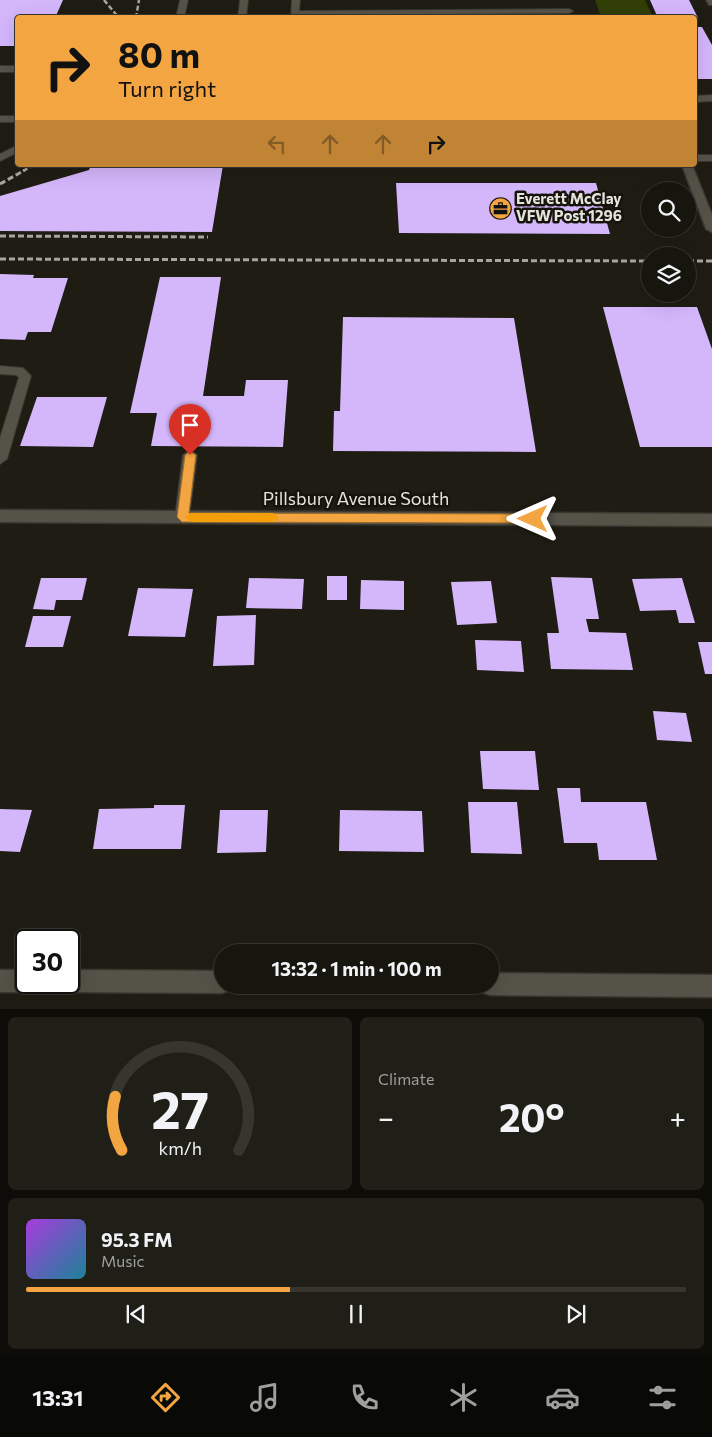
<!DOCTYPE html>
<html lang="en">
<head>
<meta charset="utf-8">
<style>
	:root { --surface:#17160e; --page:#201f17; --text:#f1f3f6; --muted:#9e9f9e; --line:#36352e; --accent:#f2a541 }
	body { margin:0; font-family:Commissioner,sans-serif; background:var(--page); color:var(--text); height:100vh; display:flex; flex-direction:column; font-size:19px; white-space:nowrap }
	* { box-sizing:border-box; margin:0 }
	p { font-size:16px; color:var(--muted) }
	.icon { flex:none; width:28px; height:28px; fill:none; stroke:currentColor; stroke-width:2; stroke-linecap:round; stroke-linejoin:round }
	.map { position:relative; height:1009px; overflow:hidden }
	.panel { display:flex; flex-direction:column; gap:8px; padding:8px; background:#0d0c08; flex:1 }
	.panel>* { flex:none }
	.banner { position:absolute; left:15px; top:15px; width:682px; height:152px; border-radius:5px; box-shadow:0 5px 20px #0002,0 0 0 1px var(--line); background:#f2a541; color:#111; overflow:hidden }
	.fabs { position:absolute; left:641px; top:182px; display:grid; gap:10px }
	.fabs a { display:grid; place-items:center; width:55px; height:55px; border-radius:50%; background:var(--surface); box-shadow:0 5px 20px #0002,0 0 0 1px var(--line); font-size:25px }
	.speed { position:absolute; left:15px; top:929px; display:flex; gap:10px; font-size:25px; font-weight:700; text-align:center }
	.speed>* { display:grid; place-content:center; width:65px; height:65px; border-radius:50%; background:var(--surface); box-shadow:0 5px 20px #0002,0 0 0 1px var(--line); line-height:1 }
	.speed .limit { border:2px solid #111; border-radius:8px; background:#fff; color:#111 }
	.pin { position:absolute; display:grid; place-items:center; width:42px; height:42px; color:#fff; margin:-51px -21px; border-radius:50% 50% 50% 0; rotate:-45deg; box-shadow:0 0 5px #0007 }
	.pin .icon { rotate:45deg }
	.me { position:absolute; width:55px; margin:-28px; rotate:270deg; stroke-linejoin:round; filter:drop-shadow(0 0 4px #0008) }
	.turn { display:flex; align-items:center; gap:18px; height:105px; padding:0 20px; font-size:22px }
	.turn .icon { width:65px; height:65px; stroke-width:2.5 }
	.turn b { display:block; font-size:35px; line-height:42px }
	.lanes { display:flex; align-items:center; height:48px; padding:0 20px; background:#0003; justify-content:center; gap:25px; direction:ltr }
	.lanes .off { opacity:.35 }
	.big { font-size:38px; font-weight:700; line-height:1.1 }
	.panel .tile { flex:1; display:flex; flex-direction:column; justify-content:center; gap:8px; min-width:0; padding:0 18px; border-radius:8px; background:var(--page) }
	.panel .dial { align-items:center; gap:0 }
	.dial svg { height:130px; overflow:visible; fill:none; stroke:var(--line); stroke-width:7; stroke-linecap:round; text-anchor:middle }
	.dial text { fill:var(--text); stroke:none }
	.song { display:flex; align-items:center; gap:15px }
	.cover { width:60px; height:60px; border-radius:8px; background:linear-gradient(135deg,hsl(280 70% 55%),hsl(190 70% 35%)) }
	.played { height:5px; border-radius:2px; background:linear-gradient(90deg,var(--accent) 40%,var(--line) 40%) }
	.keys { display:flex; justify-content:space-around; direction:ltr }
	.heat { display:flex; justify-content:space-between; align-items:center; font-size:28px; direction:ltr }
	.panel .tiles { flex:1; display:grid; gap:8px; grid-template-columns:1fr 1fr }
	.tile:last-child { grid-column:span 2 }
	.trip { position:absolute; left:214px; top:944px; width:285px; height:50px; border-radius:25px; background:var(--surface); box-shadow:0 5px 20px #0002,0 0 0 1px var(--line); font-weight:700; line-height:50px; text-align:center }
	.tab-bar { display:flex; height:80px; justify-content:space-around; align-items:center; background:#090906; color:var(--muted) }
	.tab-bar .icon { width:35px; height:35px }
	.tab-bar .selected { color:var(--accent) }
	.tab-bar b { font-size:22px; color:var(--text) }
	.map>svg:first-child { display:block }
	.green { fill:#313f06 }
	.building { fill:#d4b6fb }
	.lines { fill:none; stroke-linecap:round; stroke-linejoin:round }
	.lane-casing { stroke:#393732; stroke-width:2 }
	.street-casing { stroke:#393732; stroke-width:3 }
	.lane { fill:#555348; fill-rule:evenodd }
	.street { fill:#555348; fill-rule:evenodd }
	.rail-far1 { stroke:#a7a59e; stroke-width:2.5; stroke-dasharray:5 2.5; stroke-linecap:butt }
	.rail { stroke:#a7a59e; stroke-width:3; stroke-dasharray:6 3; stroke-linecap:butt }
	.route { fill:#f2a541; stroke:#9d6b2a }
	.slow { fill:#f59e0b }
	.labels { text-anchor:middle; stroke-width:5; stroke-linejoin:round; paint-order:stroke }
	.far-poi-label { font-size:15px; font-weight:bold; fill:#e5e3dd; stroke:#16130a; text-anchor:start }
	.street-label { font-size:18px; fill:#e5e3dd; stroke:#16130a }
</style>
</head>
<body>
<div class="map">
<svg width="712" height="1010" viewBox="0 0 712 1010">
	<rect width="100%" height="100%" fill="#1f1d13"/>
	<path class="green" d="M 595,0 L 645,0 L 653,17 L 601,17 Z"/>
	<path class="building" d="M 0,0 L 63,0 L 55,18 L 18,18 L 18,46 L 0,46 Z
		M 650,0 L 689,0 L 698,18 L 658,18 Z
		M 695,27 L 702,27 L 712,45 L 712,79 L 695,79 Z
		M 91,165 L 223,165 L 212,232 L 0,231 L 0,196 L 89,170 Z
		M 396,183 L 596,183 L 610,234 L 399,233 Z
		M 0,274 L 34,275 L 33,278 L 68,278 L 51,332 L 28,332 L 25,340 L 0,339 Z
		M 160,277 L 221,277 L 203,396 L 244,396 L 246,380 L 288,380 L 283,447 L 151,446 L 157,413 L 130,413 Z
		M 603,307 L 697,307 L 712,349 L 712,447 L 640,447 Z
		M 343,317 L 514,318 L 536,452 L 333,451 L 334,411 L 340,411 Z
		M 37,397 L 107,397 L 93,447 L 20,446 Z
		M 327,576 L 347,576 L 347,600 L 327,600 Z
		M 551,577 L 592,578 L 599,619 L 586,619 L 589,632 L 626,633 L 633,670 L 551,669 L 547,633 L 559,633 Z
		M 41,578 L 87,578 L 82,600 L 56,600 L 54,610 L 33,609 Z
		M 249,578 L 304,579 L 302,609 L 246,608 Z
		M 682,578 L 695,623 L 679,623 L 676,610 L 640,611 L 632,579 Z
		M 361,580 L 404,581 L 404,610 L 360,609 Z
		M 491,581 L 497,623 L 457,625 L 451,582 Z
		M 138,588 L 193,589 L 185,637 L 128,636 Z
		M 256,615 L 254,665 L 213,666 L 217,616 Z
		M 33,616 L 71,616 L 63,647 L 25,647 Z
		M 475,640 L 521,641 L 524,672 L 477,670 Z
		M 698,642 L 712,642 L 712,674 L 705,674 Z
		M 653,711 L 686,713 L 692,742 L 657,740 Z
		M 480,751 L 535,751 L 539,790 L 483,789 Z
		M 557,788 L 580,788 L 581,802 L 646,802 L 657,860 L 599,860 L 597,843 L 564,843 Z
		M 468,802 L 517,802 L 522,854 L 471,853 Z
		M 154,805 L 185,805 L 181,849 L 93,849 L 99,809 L 154,808 Z
		M 0,809 L 32,810 L 20,852 L 0,851 Z
		M 220,810 L 268,810 L 266,852 L 217,853 Z
		M 340,810 L 422,811 L 424,852 L 339,851 Z"/>
	<g class="lines">
		<defs>
			<path id="lane" d="M 180,0 L 188,0 L 184,18 L 176,18 Z
				M 240,0 L 248,0 L 246,18 L 238,18 Z
				M 292,0 L 300,0 L 299,11 L 569,9 L 573,11 L 569,13 L 299,15 L 299,18 L 291,18 Z
				M 706,0 L 712,0 L 712,5 L 709,5 Z
				M 0,66 L 18,66 L 18,72 L 0,72 Z
				M 712,95 L 712,101 L 695,102 L 695,96 Z
				M 0,116 L 18,116 L 18,122 L 0,122 Z
				M 18,145 L 18,152 L 0,161 L 0,154 Z
				M 695,155 L 712,155 L 712,161 L 695,161 Z
				M 0,366 L 23,368 L 31,376 L 7,459 L 0,464 L 0,438 L 19,377 L 16,375 L 0,374 Z
				M 190,450 L 197,455 L 189,517 L 187,521 L 177,521 L 175,517 L 183,455 Z"/>
			<path id="street" d="M 682,165 L 692,165 L 712,215 L 712,232 L 706,229 Z
				M 0,510 L 712,514 L 712,526 L 0,522 Z
				M 0,970 L 26,970 L 26,982 L 36,982 L 34,989 L 26,992 L 0,992 Z
				M 69,970 L 222,971 L 222,985 L 231,985 L 230,990 L 222,993 L 69,992 L 61,989 L 59,982 L 69,982 Z
				M 490,973 L 712,975 L 712,997 L 490,995 L 482,992 L 480,985 L 490,985 Z"/>
		</defs>
		<use href="#lane" class="lane-casing"/>
		<use href="#street" class="street-casing"/>
		<use href="#lane" class="lane"/>
		<use href="#street" class="street"/>
		<path class="rail-far1" d="M 104,0 L 119,18
			M 136,18 L 139,0
			M 23,171 L 34,165"/>
		<path class="rail" d="M 0,184 L 25,170
			M 0,236 L 208,237
			M 0,259 L 650,261
			M 688,261 L 712,261"/>
	</g>
	<path class="route" d="M 190,451 L 196,455 L 189,513 L 533,514 L 539,519 L 533,523 L 182,522 L 177,517 L 185,455 Z"/>
	<path class="slow" d="M 191,513 L 273,513 L 279,518 L 273,522 L 191,522 L 185,517 Z"/>
	<defs>
		<symbol id="office-disc" viewBox="-11 -11 22 22"><circle r="9.5" fill="#f2a541" stroke="#16130a"/><path d="M-6-3h4V-5.5h4V-3h4V5H-6ZM-1-4.5V-3h2v-1.5ZM-6 0V1H6V0Z" fill="#111"/></symbol>
	</defs>
	<g fill-rule="evenodd">
		<use href="#office-disc" x="488" y="196" width="25" height="25"/>
	</g>
	<g class="labels">
		<g class="far-poi-label">
			<text x="516" y="204">Everett McClay<tspan x="516" dy="17">VFW Post 1296</tspan></text>
		</g>
		<g class="street-label">
			<text x="356" y="505">Pillsbury Avenue South</text>
		</g>
	</g>
</svg>
<div class="fabs">
<a><svg class="icon" aria-label="search" viewBox="0 0 24 24"><circle cx="10" cy="10" r="6"/><path d="M15 15l6 6"/></svg></a>
<a><svg class="icon" aria-label="layers" viewBox="0 0 24 24"><path d="M12 4l9 5-9 5-9-5zM3 14l9 5 9-5"/></svg></a>
</div>
<div class="speed"><div class="limit">30</div></div>
<div class="pin" style="left:190px;top:455px;background:#d93025"><svg class="icon" aria-label="arrive" viewBox="0 0 24 24"><path d="M6 21V4h12l-3 4 3 4H6"/></svg></div>
<svg class="me" style="left:533px;top:519px" viewBox="-20 -20 40 40"><path d="M0-17L14 15 0 8-14 15z" fill="#f2a541" stroke="#fff" stroke-width="4"/></svg>
<div class="trip">13:32 · 1 min · 100 m</div>
<div class="banner">
<div class="turn"><svg class="icon" aria-label="right" viewBox="0 0 24 24"><path d="M7 20v-9h11M14 6l5 5-5 5"/></svg><div><b>80 m</b>Turn right</div></div>
<div class="lanes"><svg class="icon off" aria-label="left" viewBox="0 0 24 24"><path d="M17 20v-9H6M10 6l-5 5 5 5"/></svg><svg class="icon off" aria-label="ahead" viewBox="0 0 24 24"><path d="M12 20V5M6 11l6-6 6 6"/></svg><svg class="icon off" aria-label="ahead" viewBox="0 0 24 24"><path d="M12 20V5M6 11l6-6 6 6"/></svg><svg class="icon" aria-label="right" viewBox="0 0 24 24"><path d="M7 20v-9h11M14 6l5 5-5 5"/></svg></div>
</div>
</div>
<section class="panel">
<div class="tiles">
<div class="tile dial"><svg viewBox="0 0 100 80">
<path d="M14 69A42 42 0 1 1 86 69"/>
<path d="M14 69A42 42 0 0 1 10 36" stroke="#f2a541"/>
<text x="50" y="56" font-size="32" font-weight="700">27</text>
<text x="50" y="72" font-size="11">km/h</text>
</svg></div>
<div class="tile"><p>Climate</p>
<div class="heat"><a>−</a><b class="big">20°</b><a>+</a></div>
</div>
<div class="tile">
<div class="song"><i class="cover"></i><div><b>95.3 FM</b><p>Music</p></div></div>
<div class="played"></div>
<div class="keys"><svg class="icon" aria-label="previous" viewBox="0 0 24 24"><path d="M18 5L8 12l10 7zM5 5v14"/></svg><svg class="icon" aria-label="pause" viewBox="0 0 24 24"><path d="M8 5v14M16 5v14"/></svg><svg class="icon" aria-label="next" viewBox="0 0 24 24"><path d="M6 5l10 7-10 7zM19 5v14"/></svg></div>
</div>
</div>
</section>
<nav class="tab-bar">
<b>13:31</b>
<svg class="icon selected" aria-label="directions" viewBox="0 0 24 24"><path d="M12 3l9 9-9 9-9-9zM9 14v-3h6M13 9l2 2-2 2"/></svg>
<svg class="icon" aria-label="music" viewBox="0 0 24 24"><path d="M9 18V5l10-2v13"/><circle cx="6" cy="18" r="3"/><circle cx="16" cy="16" r="3"/></svg>
<svg class="icon" aria-label="phone" viewBox="0 0 24 24"><path d="M5 4h4l2 5-3 2q2 4 5 5l2-3 5 2v4C11 20 4 13 5 4z"/></svg>
<svg class="icon" aria-label="climate" viewBox="0 0 24 24"><path d="M12 3v18M4 7l16 10M4 17L20 7"/></svg>
<svg class="icon" aria-label="car" viewBox="0 0 24 24"><path d="M5 17H2v-5l4-1 3-4h7l3 4 3 1v5h-3M9 17h6M6 11h13"/><circle cx="7" cy="17" r="2"/><circle cx="17" cy="17" r="2"/></svg>
<svg class="icon" aria-label="filters" viewBox="0 0 24 24"><path d="M4 7h16M4 17h16"/><circle cx="9" cy="7" r="2"/><circle cx="15" cy="17" r="2"/></svg>
</nav>
</body>
</html>
